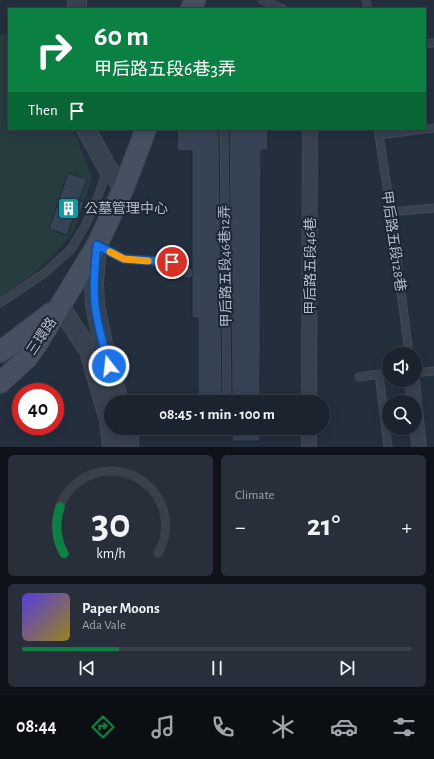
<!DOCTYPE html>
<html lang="en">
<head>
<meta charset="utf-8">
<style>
	:root { --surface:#1b232e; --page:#282f3a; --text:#f1f3f6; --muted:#a0a4aa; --line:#39404a; --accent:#0b8043 }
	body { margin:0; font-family:"Alegreya Sans","Noto Sans TC",sans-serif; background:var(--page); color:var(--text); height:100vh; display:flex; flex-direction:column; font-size:15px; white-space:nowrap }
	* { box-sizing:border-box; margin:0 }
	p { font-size:13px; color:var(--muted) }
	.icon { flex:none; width:22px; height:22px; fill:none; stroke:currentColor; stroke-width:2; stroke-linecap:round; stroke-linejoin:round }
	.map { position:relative; height:447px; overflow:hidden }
	.panel { display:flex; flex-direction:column; gap:8px; padding:8px; background:#0f1319; flex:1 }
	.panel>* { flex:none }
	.banner { position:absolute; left:8px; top:8px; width:418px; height:122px; border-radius:0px; box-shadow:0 2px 10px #0003,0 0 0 1px var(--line); background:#0b8043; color:#fff; overflow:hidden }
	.tools { position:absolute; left:382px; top:347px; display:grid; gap:8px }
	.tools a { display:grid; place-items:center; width:40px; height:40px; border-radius:50%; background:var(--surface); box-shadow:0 2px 10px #0003,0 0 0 1px var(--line); font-size:20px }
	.speed { position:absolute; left:12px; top:383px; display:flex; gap:8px; font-size:20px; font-weight:700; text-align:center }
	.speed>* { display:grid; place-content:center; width:52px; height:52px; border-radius:50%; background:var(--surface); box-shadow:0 2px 10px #0003,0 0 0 1px var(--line); line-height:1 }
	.speed .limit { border:6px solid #d22; background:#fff; color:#111 }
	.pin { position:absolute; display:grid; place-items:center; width:34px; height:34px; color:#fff; margin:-17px; border:2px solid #fff; border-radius:50%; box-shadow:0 1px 4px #0007 }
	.me { position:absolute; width:44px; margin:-22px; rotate:344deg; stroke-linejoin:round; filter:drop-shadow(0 0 3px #0008) }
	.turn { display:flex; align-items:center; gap:14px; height:84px; padding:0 20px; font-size:18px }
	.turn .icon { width:52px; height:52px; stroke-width:2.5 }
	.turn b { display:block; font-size:28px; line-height:34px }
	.then { display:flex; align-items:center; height:38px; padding:0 20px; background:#0003; gap:8px; font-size:15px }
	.big { font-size:30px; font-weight:600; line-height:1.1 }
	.panel .tile { flex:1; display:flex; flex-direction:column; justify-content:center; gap:6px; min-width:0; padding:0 14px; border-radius:6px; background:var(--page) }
	.panel .dial { align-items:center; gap:0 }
	.dial svg { height:104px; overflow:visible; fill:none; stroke:var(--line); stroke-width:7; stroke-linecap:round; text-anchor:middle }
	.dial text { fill:var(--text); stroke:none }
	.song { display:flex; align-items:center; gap:12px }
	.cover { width:48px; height:48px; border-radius:6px; background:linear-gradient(135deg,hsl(250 70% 55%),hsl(50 70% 35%)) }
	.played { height:4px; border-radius:2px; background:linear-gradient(90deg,var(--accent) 25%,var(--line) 25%) }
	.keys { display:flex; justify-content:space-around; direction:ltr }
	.heat { display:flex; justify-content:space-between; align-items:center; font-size:22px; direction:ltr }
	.panel .tiles { flex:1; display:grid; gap:8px; grid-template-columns:1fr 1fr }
	.tile:last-child { grid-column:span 2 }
	.trip { position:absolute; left:104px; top:395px; width:226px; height:40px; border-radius:20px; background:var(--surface); box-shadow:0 2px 10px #0003,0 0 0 1px var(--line); font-weight:600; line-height:40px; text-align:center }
	.dock { display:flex; height:64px; justify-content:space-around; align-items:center; background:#0b0e12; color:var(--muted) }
	.dock .icon { width:28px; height:28px }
	.dock .selected { color:var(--accent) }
	.dock b { font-size:18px; color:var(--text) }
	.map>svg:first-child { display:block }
	.green { fill:#263c3f }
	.building { fill:#364354; stroke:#1f2835 }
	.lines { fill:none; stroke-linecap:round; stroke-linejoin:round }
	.service-casing { stroke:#414a57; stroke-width:9 }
	.minor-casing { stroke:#414a57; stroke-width:16 }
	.tertiary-casing { stroke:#414a57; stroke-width:20 }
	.secondary-casing { stroke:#414a57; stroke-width:22 }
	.service { stroke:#38414e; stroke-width:7 }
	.minor { stroke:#38414e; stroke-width:14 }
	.tertiary { stroke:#38414e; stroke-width:18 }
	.secondary { stroke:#465061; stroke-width:20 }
	.route-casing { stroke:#114b97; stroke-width:10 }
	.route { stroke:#1a73e8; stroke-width:7 }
	.slow { stroke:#f59e0b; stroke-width:7 }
	.labels { text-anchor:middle; stroke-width:4; stroke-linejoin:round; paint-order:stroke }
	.poi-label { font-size:14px; fill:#b4bcc9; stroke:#1d2633; text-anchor:start }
	.street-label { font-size:14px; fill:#b4bcc9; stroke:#1d2633 }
</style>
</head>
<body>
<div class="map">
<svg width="434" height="447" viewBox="0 0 434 447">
	<rect width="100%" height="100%" fill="#242f3e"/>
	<path class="green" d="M 0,35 L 9,35 L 9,129 L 73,129 L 92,178 L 74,231 L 53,256 L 33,274 L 0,297 Z"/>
	<path class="building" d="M 177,129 L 219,129 L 222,402 L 208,402 L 208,397 L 198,397 L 198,318 L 192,318 L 192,276 L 193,273 L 192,270 L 192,151 L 177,151 Z
		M 229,129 L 268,129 L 268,150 L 261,150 L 260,402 L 232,402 Z
		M 68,173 L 87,179 L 79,200 L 84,202 L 80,215 L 75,214 L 67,235 L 49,229 Z
		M 233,428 L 260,428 L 260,441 L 232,441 Z"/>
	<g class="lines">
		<defs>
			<path id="service" d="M 262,0 L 283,9
				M 366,0 L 368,9
				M 425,44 L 434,43
				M 224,129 L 227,402
				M 378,129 L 391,212 L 409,354
				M 379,135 L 434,128
				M 391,212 L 434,208
				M 99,246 L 124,259 L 172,262 L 188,273
				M 0,303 L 46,272 L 72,248 L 87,222 L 97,199 L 107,170
				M 415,373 L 434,371
				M 359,377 L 379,374
				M 228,428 L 228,430
				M 388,447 L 379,374 L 389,374"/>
			<path id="minor" d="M 412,380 L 414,402
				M 309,402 L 310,129
				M 415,409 L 419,447
				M 309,428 L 309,447"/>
			<path id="tertiary" d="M 77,0 L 77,9
				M 86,129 L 108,169 L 124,187
				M 97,245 L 94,283 L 95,305 L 103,343 L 119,402
				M 60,306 L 89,351 L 109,420 L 112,447
				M 126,428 L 129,437 L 129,447"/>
			<path id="secondary" d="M 191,9 L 195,0
				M 0,352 L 51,313
				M 0,383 L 27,358 L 37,344 L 97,245 L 124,187 L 146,129"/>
		</defs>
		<use href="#service" class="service-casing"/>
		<use href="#minor" class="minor-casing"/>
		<use href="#tertiary" class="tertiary-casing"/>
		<use href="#secondary" class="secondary-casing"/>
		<use href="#service" class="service"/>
		<use href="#minor" class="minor"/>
		<use href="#tertiary" class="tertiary"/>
		<use href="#secondary" class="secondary"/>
	</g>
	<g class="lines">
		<defs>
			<path id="route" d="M 109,366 C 104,347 97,324 95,304 C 93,285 95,264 97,245 L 124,259 L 172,262"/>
		</defs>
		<use href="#route" class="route-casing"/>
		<use href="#route" class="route"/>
		<path class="slow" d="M 110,252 L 124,259 L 148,261"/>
	</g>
	<defs>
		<symbol id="building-square" viewBox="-11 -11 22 22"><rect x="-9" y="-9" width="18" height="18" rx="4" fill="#0f9aa8" stroke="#1d2633"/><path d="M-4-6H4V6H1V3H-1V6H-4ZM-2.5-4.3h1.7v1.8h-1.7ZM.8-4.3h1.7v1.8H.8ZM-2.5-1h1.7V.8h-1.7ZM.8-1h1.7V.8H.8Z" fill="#fff"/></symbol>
	</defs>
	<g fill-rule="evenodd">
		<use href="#building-square" x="56" y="196" width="25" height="25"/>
	</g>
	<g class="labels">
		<g class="poi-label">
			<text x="84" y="213">公墓管理中心</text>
		</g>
		<g class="street-label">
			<text transform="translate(394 241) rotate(82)" y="5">甲后路五段128巷</text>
			<text transform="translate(225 266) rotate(-91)" y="5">甲后路五段46巷12弄</text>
			<text transform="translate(310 266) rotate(-90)" y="5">甲后路五段46巷</text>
			<text transform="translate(41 336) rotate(-56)" y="5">三環路</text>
		</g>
	</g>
</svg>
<div class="tools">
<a><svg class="icon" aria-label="sound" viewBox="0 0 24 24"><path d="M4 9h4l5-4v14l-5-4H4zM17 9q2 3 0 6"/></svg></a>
<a><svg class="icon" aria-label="search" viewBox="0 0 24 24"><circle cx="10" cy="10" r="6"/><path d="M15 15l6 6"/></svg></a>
</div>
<div class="speed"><div class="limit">40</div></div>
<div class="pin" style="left:172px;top:262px;background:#d93025"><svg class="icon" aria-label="arrive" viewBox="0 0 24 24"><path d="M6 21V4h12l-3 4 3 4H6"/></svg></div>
<svg class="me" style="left:109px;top:366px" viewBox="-20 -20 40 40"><circle r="17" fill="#1a73e8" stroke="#fff" stroke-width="3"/><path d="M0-11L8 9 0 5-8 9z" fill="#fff"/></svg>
<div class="trip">08:45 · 1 min · 100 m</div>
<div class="banner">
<div class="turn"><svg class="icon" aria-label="right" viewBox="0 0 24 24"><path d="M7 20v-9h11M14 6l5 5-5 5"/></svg><div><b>60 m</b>甲后路五段6巷3弄</div></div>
<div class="then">Then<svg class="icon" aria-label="arrive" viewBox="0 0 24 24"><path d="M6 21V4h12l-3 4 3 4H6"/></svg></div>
</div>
</div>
<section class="panel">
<div class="tiles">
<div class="tile dial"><svg viewBox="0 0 100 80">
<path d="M14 69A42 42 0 1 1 86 69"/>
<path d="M14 69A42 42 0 0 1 11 33" stroke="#0b8043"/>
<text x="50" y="56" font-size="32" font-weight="700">30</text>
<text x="50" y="72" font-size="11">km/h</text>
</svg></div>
<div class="tile"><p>Climate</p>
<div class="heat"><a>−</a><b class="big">21°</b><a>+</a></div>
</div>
<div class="tile">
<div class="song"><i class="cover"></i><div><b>Paper Moons</b><p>Ada Vale</p></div></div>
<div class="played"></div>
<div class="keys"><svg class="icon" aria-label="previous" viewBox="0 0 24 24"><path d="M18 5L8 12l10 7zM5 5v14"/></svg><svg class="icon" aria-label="pause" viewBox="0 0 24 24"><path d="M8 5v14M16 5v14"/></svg><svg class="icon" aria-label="next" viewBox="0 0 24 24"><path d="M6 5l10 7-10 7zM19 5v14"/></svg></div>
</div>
</div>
</section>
<nav class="dock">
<b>08:44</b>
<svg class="icon selected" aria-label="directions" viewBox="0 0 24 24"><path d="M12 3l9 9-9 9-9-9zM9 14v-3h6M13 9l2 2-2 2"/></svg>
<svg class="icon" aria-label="music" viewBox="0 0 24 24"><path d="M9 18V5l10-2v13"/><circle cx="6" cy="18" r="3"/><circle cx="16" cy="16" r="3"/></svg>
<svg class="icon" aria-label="phone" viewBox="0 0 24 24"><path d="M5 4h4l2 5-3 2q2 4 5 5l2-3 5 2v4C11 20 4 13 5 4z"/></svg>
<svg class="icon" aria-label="climate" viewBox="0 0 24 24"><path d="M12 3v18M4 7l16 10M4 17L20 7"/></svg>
<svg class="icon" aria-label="car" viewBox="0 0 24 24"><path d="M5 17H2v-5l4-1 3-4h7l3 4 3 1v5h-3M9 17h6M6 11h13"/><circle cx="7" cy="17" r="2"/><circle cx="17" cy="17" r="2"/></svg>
<svg class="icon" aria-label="filters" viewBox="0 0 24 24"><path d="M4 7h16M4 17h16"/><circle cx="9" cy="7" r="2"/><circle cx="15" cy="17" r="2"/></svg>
</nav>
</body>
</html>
